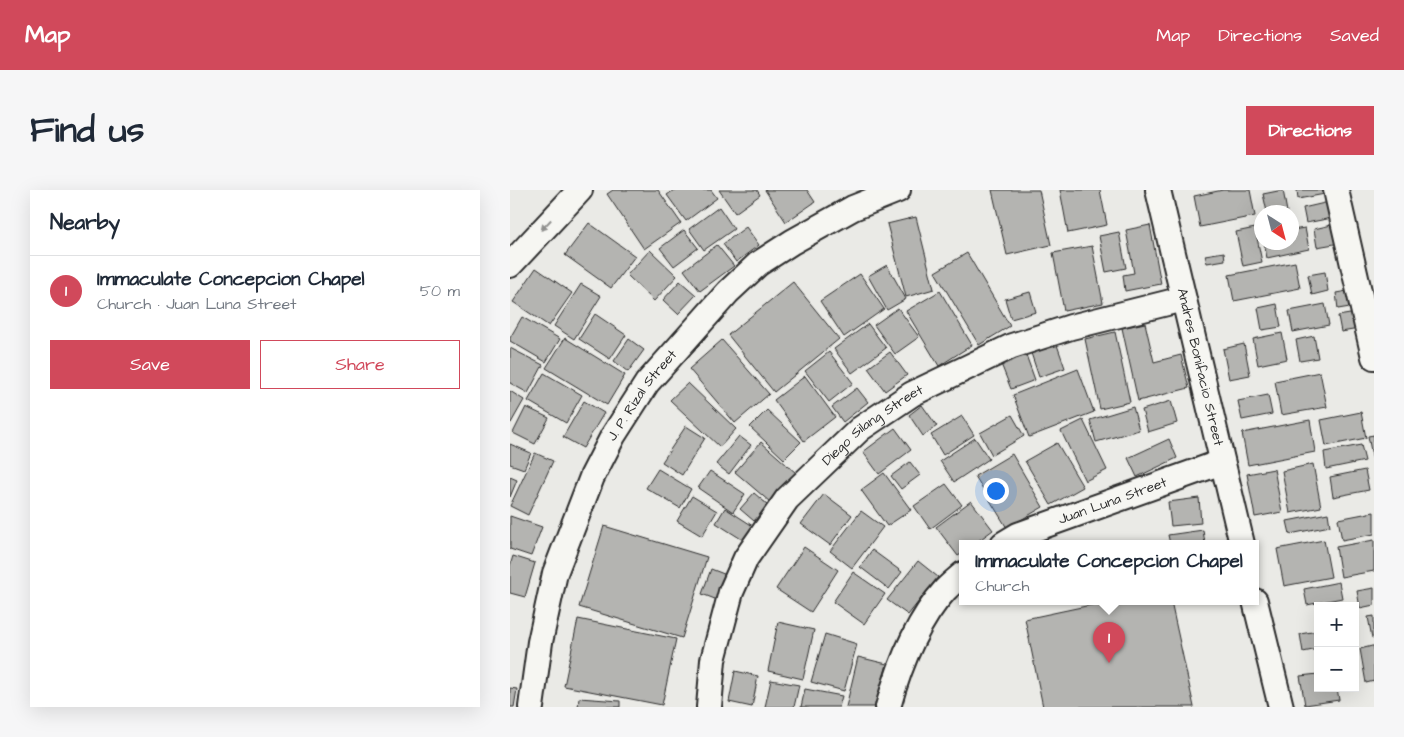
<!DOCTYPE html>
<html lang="en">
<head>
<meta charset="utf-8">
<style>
	:root { --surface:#fff; --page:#f6f6f7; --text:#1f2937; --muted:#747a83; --line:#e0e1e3; --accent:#d1495b }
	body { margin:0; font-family:"Architects Daughter",sans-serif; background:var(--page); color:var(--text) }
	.controls { position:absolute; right:15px; bottom:15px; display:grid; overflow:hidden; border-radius:0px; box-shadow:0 5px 20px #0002 }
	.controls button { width:45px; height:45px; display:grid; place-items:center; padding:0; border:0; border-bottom:1px solid var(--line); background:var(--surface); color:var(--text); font:25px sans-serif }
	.compass { position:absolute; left:744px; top:15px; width:45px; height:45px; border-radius:50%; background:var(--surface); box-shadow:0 5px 20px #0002; rotate:144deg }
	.you { position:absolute; left:485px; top:300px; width:18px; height:18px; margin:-12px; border:4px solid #fff; border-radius:50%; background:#1a73e8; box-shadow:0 0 0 8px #1a73e833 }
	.badge { display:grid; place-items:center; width:32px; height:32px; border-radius:50%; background:var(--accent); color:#fff; font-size:16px; font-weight:700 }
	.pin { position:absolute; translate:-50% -41px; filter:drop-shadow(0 1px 2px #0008) }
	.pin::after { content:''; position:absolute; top:26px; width:18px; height:15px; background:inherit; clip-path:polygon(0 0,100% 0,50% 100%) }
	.popup { position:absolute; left:449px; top:350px; width:300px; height:65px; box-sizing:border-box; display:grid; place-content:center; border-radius:0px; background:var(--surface); filter:drop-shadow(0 1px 4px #0005); font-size:16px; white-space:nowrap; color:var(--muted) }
	.popup b { font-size:19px; color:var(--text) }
	.popup::after { content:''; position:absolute; left:50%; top:100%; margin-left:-10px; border:10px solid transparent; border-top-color:var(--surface) }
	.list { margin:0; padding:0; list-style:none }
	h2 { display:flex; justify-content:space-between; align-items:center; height:65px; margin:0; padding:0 20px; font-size:21px }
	h2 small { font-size:16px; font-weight:400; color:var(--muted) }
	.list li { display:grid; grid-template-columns:32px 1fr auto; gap:15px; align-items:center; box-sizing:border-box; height:70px; padding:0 20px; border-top:1px solid var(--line) }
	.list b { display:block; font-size:19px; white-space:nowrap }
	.list p { margin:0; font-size:16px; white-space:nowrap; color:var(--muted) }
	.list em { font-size:16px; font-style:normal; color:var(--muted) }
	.actions { display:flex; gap:10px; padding:15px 20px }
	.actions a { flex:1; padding:11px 0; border:1px solid var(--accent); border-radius:0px; text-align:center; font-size:18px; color:var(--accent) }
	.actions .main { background:var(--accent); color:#fff }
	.map { position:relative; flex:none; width:864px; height:517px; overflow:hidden; border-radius:0px }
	header { display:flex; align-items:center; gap:30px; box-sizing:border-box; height:70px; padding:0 25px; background:var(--accent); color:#fff }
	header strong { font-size:24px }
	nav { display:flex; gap:28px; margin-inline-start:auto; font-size:18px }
	.intro { display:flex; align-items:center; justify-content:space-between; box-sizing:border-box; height:120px; padding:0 30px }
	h1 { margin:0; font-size:35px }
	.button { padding:12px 22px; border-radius:0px; background:var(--accent); color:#fff; font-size:18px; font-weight:700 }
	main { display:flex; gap:30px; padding:0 30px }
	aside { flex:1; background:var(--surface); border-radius:0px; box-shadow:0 5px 20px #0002 }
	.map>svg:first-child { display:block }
	.building { fill:#b4b4b1; stroke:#2b2b2b }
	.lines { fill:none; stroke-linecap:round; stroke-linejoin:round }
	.minor-casing { stroke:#2b2b2b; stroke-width:28 }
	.minor { stroke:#f6f6f2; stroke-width:24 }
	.oneway { fill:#90908e }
	.labels { text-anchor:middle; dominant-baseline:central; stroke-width:4; stroke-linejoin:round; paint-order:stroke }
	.street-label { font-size:14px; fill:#2b2b2b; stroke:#f6f6f2 }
</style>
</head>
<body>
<header>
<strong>Map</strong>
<nav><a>Map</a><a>Directions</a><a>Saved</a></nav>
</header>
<div class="intro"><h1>Find us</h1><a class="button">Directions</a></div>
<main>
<aside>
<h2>Nearby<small></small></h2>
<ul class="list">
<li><span class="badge">1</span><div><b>Immaculate Concepcion Chapel</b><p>Church · Juan Luna Street</p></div><em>50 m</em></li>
</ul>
<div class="actions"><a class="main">Save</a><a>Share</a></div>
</aside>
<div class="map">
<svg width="864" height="517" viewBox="0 0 864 517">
	<rect width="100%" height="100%" fill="#eaeae6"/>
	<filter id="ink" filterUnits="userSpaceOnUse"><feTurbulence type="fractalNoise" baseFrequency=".02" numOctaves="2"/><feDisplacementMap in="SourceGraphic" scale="10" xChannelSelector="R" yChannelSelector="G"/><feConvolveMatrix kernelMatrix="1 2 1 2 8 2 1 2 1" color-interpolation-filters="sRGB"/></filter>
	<g filter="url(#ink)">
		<g class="building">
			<path d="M103,0H148L171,33L134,59L97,4Z"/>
			<path d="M164,0H201L207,8L176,31L157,5Z"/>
			<path d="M209,0H247L250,5L225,23Z"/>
			<path d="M255,0H297L305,12L276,32Z"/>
			<path d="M482,0H529L541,55L497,65Z"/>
			<path d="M550,0H590L597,35L558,43Z"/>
			<path d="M713,0H740L745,26L690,37L684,6Z"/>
			<path d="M773,0L777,22H757L753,4Z"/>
			<path d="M787,0H814L815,4L788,9Z"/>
			<path d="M819,12L822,28L796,33L793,18Z"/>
			<path d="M209,17L224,39L194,60L179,39Z"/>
			<path d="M406,27L424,99L396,107L377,34Z"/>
			<path d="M79,33L125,66L101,98L55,65Z"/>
			<path d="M826,34L830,53L807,57L804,39Z"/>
			<path d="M640,35L651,94L615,101L613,85L624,83L616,40Z"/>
			<path d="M236,37L249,55L226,72L213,54Z"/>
			<path d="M745,38L752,72L733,76L726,42Z"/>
			<path d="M795,38L799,59L757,68L754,52H782V40Z"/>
			<path d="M174,40L188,58L164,76L150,58Z"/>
			<path d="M609,42L616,78L596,82L589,46Z"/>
			<path d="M207,55L224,76L190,101L174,80Z"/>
			<path d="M582,56L593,113L554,121L543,63Z"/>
			<path d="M140,60L167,86L144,111L117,85Z"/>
			<path d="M714,62L715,70L697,73L695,65Z"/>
			<path d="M457,63L500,136L469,155L425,82Z"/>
			<path d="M785,72L790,98L724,111L719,85Z"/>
			<path d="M377,75L396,109L377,120L358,86Z"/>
			<path d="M26,78L62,103L39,136L3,112Z"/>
			<path d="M815,82L818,101L802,105L798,85Z"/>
			<path d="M350,84L374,119L334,147L310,111Z"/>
			<path d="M170,91L186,105L168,124L153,110Z"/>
			<path d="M283,92L329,149L264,202L218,145Z"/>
			<path d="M71,94L91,106L64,149L44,136Z"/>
			<path d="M843,100L846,116L828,119L826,103Z"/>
			<path d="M430,101L462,155L429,176L396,121Z"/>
			<path d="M520,102L526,122L501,129L495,109Z"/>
			<path d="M767,114L771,137L752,140L748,118Z"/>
			<path d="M815,114L819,135L783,142L779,121Z"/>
			<path d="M388,118L409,147L385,164L364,135Z"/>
			<path d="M846,123L849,139L831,142L828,126Z"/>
			<path d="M85,124L116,145L100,169L69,149Z"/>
			<path d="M12,127L50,149L36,172L0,151V148Z"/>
			<path d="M635,133L644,172L671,165L679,198L628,211L612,138Z"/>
			<path d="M358,134L376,158L342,183L324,159Z"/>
			<path d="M605,142L620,212L590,219L575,149Z"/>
			<path d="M772,143L777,169L748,175L743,149Z"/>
			<path d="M804,146L808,168L790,171L786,150Z"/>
			<path d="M55,148L115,185L97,215L36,178Z"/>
			<path d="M119,149L134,160L118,182L104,171Z"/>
			<path d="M212,150L259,204L225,233L179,179Z"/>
			<path d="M546,152L555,178L529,187L520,160Z"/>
			<path d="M734,154L740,185L719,189L713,159Z"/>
			<path d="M0,158L33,175L18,203L0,193Z"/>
			<path d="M319,162L343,193L319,212L295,181Z"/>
			<path d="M380,162L397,185L375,201L358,178Z"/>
			<path d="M516,165L525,190L501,199L491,174Z"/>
			<path d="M568,179L584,222L519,247L503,205Z"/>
			<path d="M810,182L817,217L771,225L765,191Z"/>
			<path d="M34,183L72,205L56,233L18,211Z"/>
			<path d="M295,186L325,227L294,251L264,210Z"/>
			<path d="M178,193L226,239L210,257L160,210Z"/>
			<path d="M347,198L358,212L333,232L322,217Z"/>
			<path d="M0,201L14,210L1,233H0Z"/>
			<path d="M758,205L762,224L732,230L728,211Z"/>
			<path d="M74,211L94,223L73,258L53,247Z"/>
			<path d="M661,211L667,233L638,242L632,220Z"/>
			<path d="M412,215L427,236L413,246L399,225Z"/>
			<path d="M16,217L39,228L25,254L3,243Z"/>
			<path d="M623,217L629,240L586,252L580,230Z"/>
			<path d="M257,220L291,252L274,269L240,237Z"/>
			<path d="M851,222L856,248L816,256L811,230Z"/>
			<path d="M502,225L514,246L482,265L470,243Z"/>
			<path d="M452,226L464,245L433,265L421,245Z"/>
			<path d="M573,230L597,280L575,291L551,241Z"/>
			<path d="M800,230L805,262L738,275L732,243Z"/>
			<path d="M176,236L195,248L172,285L152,272Z"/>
			<path d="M385,238L401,260L369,284L353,262Z"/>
			<path d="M864,245V276L858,246Z"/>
			<path d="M229,246L241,255L219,284L206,274Z"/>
			<path d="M465,248L479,269L444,292L430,271Z"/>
			<path d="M659,249L667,268L627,287L618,268Z"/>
			<path d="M251,252L286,283L260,312L225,282Z"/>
			<path d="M547,253L573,297L541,315L515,271Z"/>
			<path d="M0,254L21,263L14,279L0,274Z"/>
			<path d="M851,255L855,271L816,279L814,262Z"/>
			<path d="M25,263L43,271L18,325L0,316Z"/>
			<path d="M502,264L533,317L497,338L465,286Z"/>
			<path d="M400,272L410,285L391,299L381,286Z"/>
			<path d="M803,274L811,317L780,323L772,281Z"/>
			<path d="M148,279L181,299L170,318L136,298Z"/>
			<path d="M764,279L772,322L745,327L737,284Z"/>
			<path d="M855,280L859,300L823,307L820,287Z"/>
			<path d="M200,281L235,304L223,322L188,298Z"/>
			<path d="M374,283L401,320L377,336L351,300Z"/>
			<path d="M0,287L7,290L0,307Z"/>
			<path d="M436,294L452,315L420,339L404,316Z"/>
			<path d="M244,303L258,315L244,331L230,319Z"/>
			<path d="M314,304L342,325L320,355L291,334Z"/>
			<path d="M182,306L207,321L192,346L167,331Z"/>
			<path d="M689,308L691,333L661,336L658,312Z"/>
			<path d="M461,311L483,340L464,354H453V363L448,366L426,337Z"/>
			<path d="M215,318L246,338L236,352L206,333Z"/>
			<path d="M351,321L373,337L342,378L320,361Z"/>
			<path d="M864,322V344L832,350L828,329Z"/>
			<path d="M818,323L820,336L780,344L777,331Z"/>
			<path d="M0,326L32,337L21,366L0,359Z"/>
			<path d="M94,336L197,367L172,448L69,417Z"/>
			<path d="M693,340L695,354H660L658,345Z"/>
			<path d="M814,350L821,387L774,396L767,359Z"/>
			<path d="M864,350V381L831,387L826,357Z"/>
			<path d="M294,357L328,380L301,422L266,399Z"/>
			<path d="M362,360L392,382L379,399L350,377Z"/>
			<path d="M3,366L25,373L15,407L0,403V376Z"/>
			<path d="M408,371L428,387L398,425L377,410Z"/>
			<path d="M201,379L219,386L210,411L192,404Z"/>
			<path d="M343,382L375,404L354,434L323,412Z"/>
			<path d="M829,392L832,408L797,415L794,399Z"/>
			<path d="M864,398V415L850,418L847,401Z"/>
			<path d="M595,412H661L684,517H533L515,429Z"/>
			<path d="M864,426V447L862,448L858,427Z"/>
			<path d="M68,429L166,449L152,515L54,496Z"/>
			<path d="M268,432L304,440L293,489L258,481Z"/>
			<path d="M808,441V459L793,462L790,444Z"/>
			<path d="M315,444L347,454L334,501L301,492Z"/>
			<path d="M862,456H864V491L856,493L850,459Z"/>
			<path d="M348,467L377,474L366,517H336Z"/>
			<path d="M225,481L248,486L242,517L219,512Z"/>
			<path d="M808,484V498H827L829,510L795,515L790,486Z"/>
			<path d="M261,490L289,495L284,517H255Z"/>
			<path d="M0,498L7,499L4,517H0Z"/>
			<path d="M295,499L332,506L329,517H291Z"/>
			<path d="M69,508L110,511V517H68Z"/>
		</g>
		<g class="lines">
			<defs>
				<g id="minor">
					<path id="s1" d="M648,0L732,354"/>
					<path d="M826,0L864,167"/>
					<path d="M0,75L70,0"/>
					<path id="s2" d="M493,354L508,345L712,272"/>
					<path d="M745,411L771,517"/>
					<path id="s3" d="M21,517L30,452L45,383L82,287L103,246L137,193L218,102L248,74L282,52L343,18L388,0"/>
					<path id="s4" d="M199,517L203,470L221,402L236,368L277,309L350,239L402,204L502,156L561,137L673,109"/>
					<path d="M378,517C389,477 407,431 435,400C441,394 447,389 453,384"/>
				</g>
			</defs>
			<use href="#minor" class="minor-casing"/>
			<use href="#minor" class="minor"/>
		</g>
		<defs><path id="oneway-solid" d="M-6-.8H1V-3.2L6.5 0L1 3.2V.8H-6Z" transform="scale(1.25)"/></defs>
		<use class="oneway" href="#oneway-solid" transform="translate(36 35) rotate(133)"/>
	</g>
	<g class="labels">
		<g class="street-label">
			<text stroke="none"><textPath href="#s1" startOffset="182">Andres Bonifacio Street</textPath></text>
			<text stroke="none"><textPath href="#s3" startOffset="335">J. P. Rizal Street</textPath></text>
			<text stroke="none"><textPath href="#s4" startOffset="340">Diego Silang Street</textPath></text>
			<text stroke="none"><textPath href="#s2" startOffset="118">Juan Luna Street</textPath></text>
		</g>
	</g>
</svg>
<div class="controls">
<button>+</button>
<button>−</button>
</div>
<svg class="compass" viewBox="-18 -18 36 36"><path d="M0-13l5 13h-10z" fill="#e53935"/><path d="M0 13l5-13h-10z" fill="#747a83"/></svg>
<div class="you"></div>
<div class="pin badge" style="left:599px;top:473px">1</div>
<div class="popup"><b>Immaculate Concepcion Chapel</b>Church</div>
</div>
</main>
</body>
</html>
